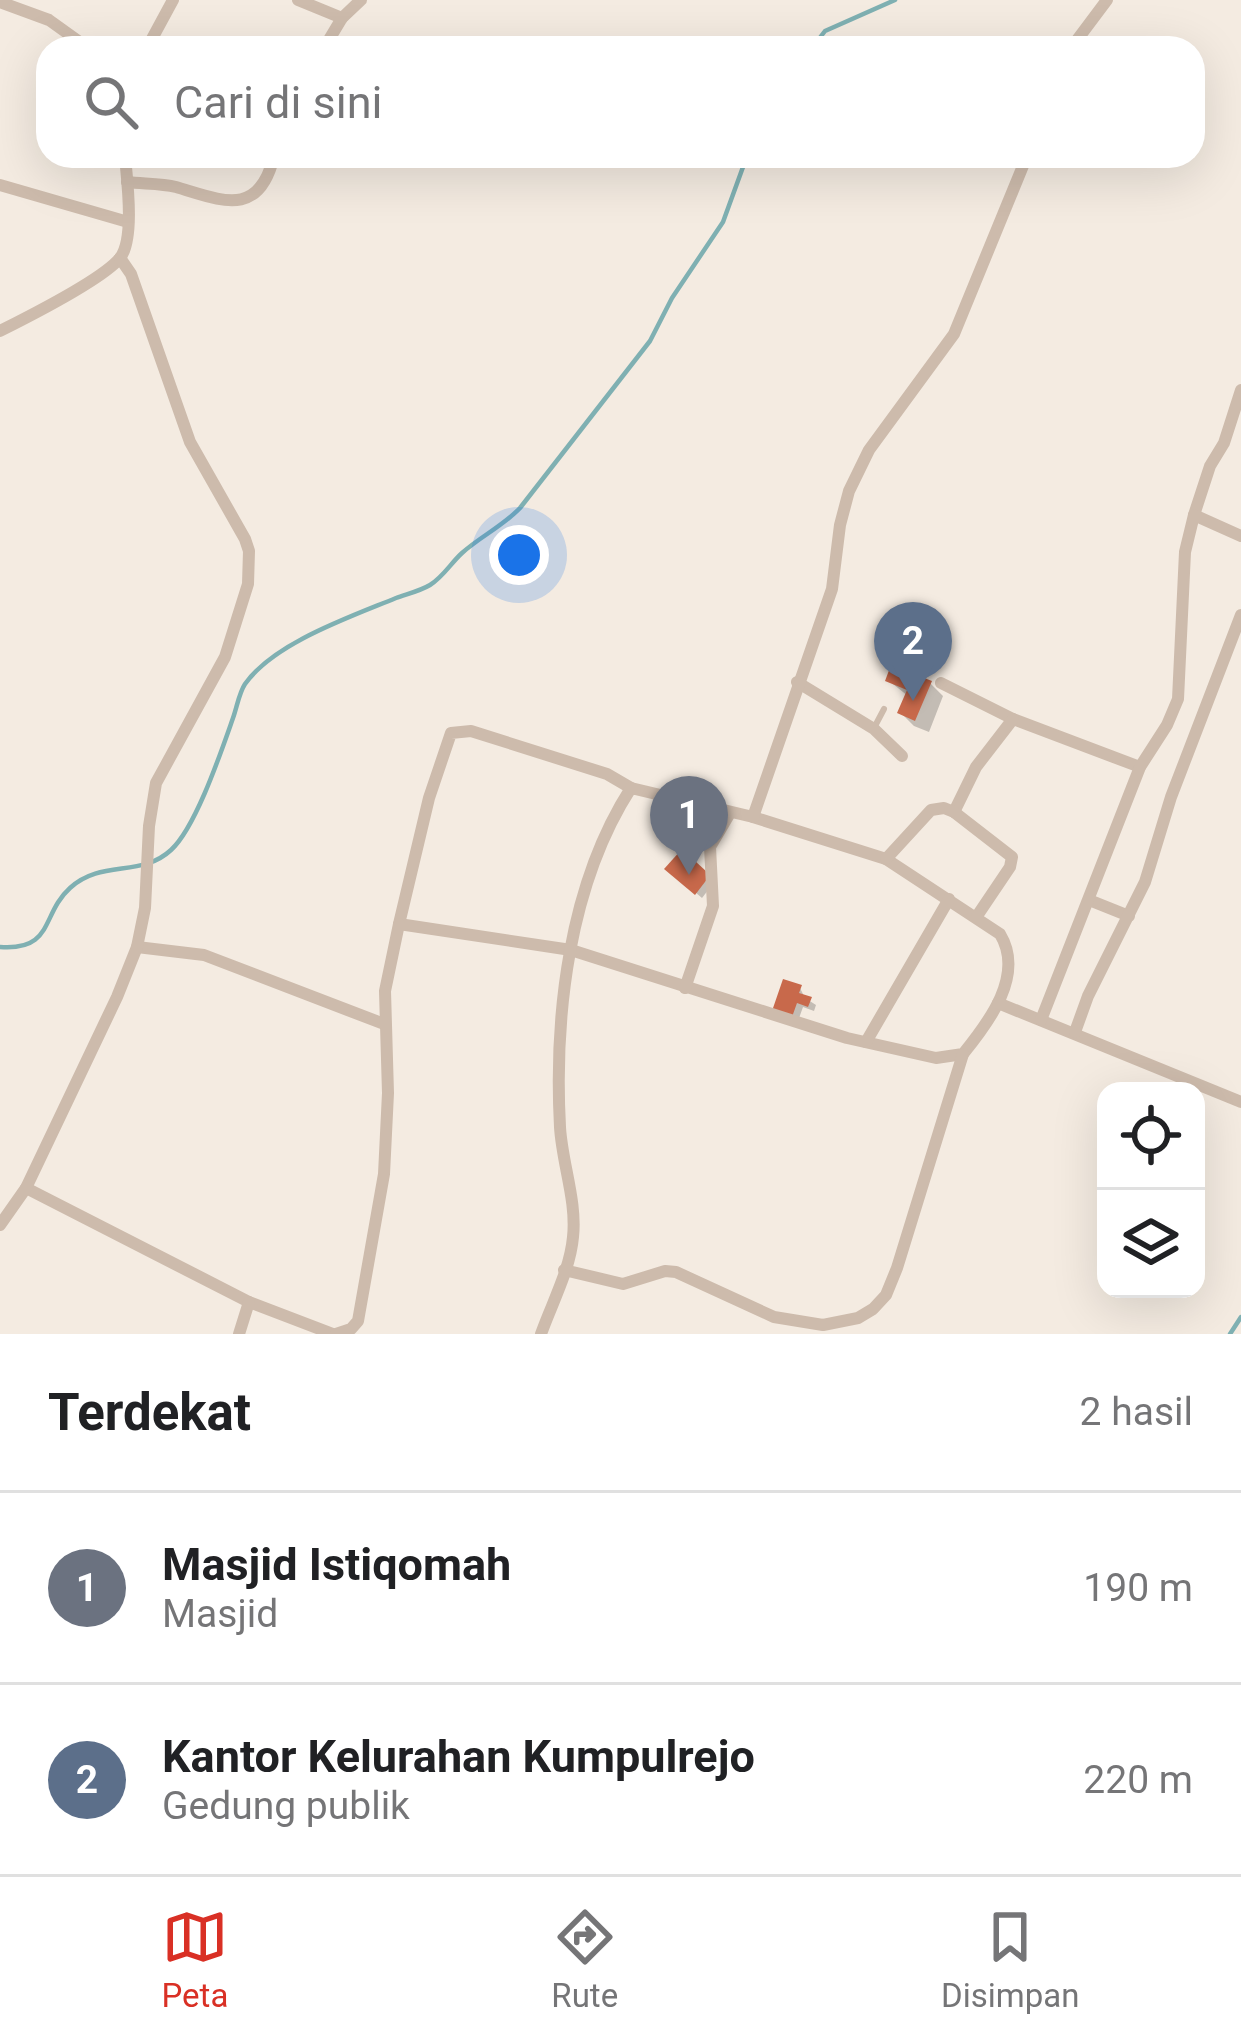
<!DOCTYPE html>
<html lang="id">
<head>
<meta charset="utf-8">
<style>
	:root { --surface:#fff; --page:#f2f2f2; --text:#202124; --muted:#757577; --line:#e0e0e0; --accent:#d93025 }
	body { margin:0; font-family:Roboto,sans-serif; background:var(--page); color:var(--text) }
	.controls { position:absolute; right:36px; bottom:36px; display:grid; overflow:hidden; border-radius:24px; box-shadow:0 12px 48px #0002 }
	.controls button { width:108px; height:108px; display:grid; place-items:center; padding:0; border:0; border-bottom:3px solid var(--line); background:var(--surface); color:var(--text); font:60px sans-serif }
	.you { position:absolute; left:519px; top:555px; width:42px; height:42px; margin:-30px; border:9px solid #fff; border-radius:50%; background:#1a73e8; box-shadow:0 0 0 18px #1a73e833 }
	.badge { display:grid; place-items:center; width:78px; height:78px; border-radius:50%; background:var(--accent); color:#fff; font-size:39px; font-weight:700 }
	.pin { position:absolute; translate:-50% -99px; filter:drop-shadow(0 3px 6px #0008) }
	.pin::after { content:''; position:absolute; top:63px; width:42px; height:36px; background:inherit; clip-path:polygon(0 0,100% 0,50% 100%) }
	.list { margin:0; padding:0; list-style:none }
	h2 { display:flex; justify-content:space-between; align-items:center; height:156px; margin:0; padding:0 48px; font-size:51px }
	h2 small { font-size:39px; font-weight:400; color:var(--muted) }
	.list li { display:grid; grid-template-columns:78px 1fr auto; gap:36px; align-items:center; box-sizing:border-box; height:192px; padding:0 48px; border-top:3px solid var(--line) }
	.list b { display:block; font-size:45px; white-space:nowrap }
	.list p { margin:0; font-size:39px; white-space:nowrap; color:var(--muted) }
	.list em { font-size:39px; font-style:normal; color:var(--muted) }
	.icon { flex:none; width:66px; height:66px; fill:none; stroke:currentColor; stroke-width:2; stroke-linecap:round; stroke-linejoin:round }
	.map { position:relative; flex:none; width:1241px; height:1334px; overflow:hidden }
	.search { position:absolute; background:var(--surface); box-shadow:0 12px 48px #0002; left:36px; right:36px; top:36px; height:132px; display:flex; align-items:center; gap:30px; box-sizing:border-box; padding:0 42px; border-radius:36px; color:var(--muted); font-size:45px }
	.sheet { height:540px; background:var(--surface) }
	nav { display:flex; justify-content:space-around; align-items:center; box-sizing:border-box; height:168px; border-top:3px solid var(--line); background:var(--surface); font-size:33px; color:var(--muted) }
	nav a { display:grid; justify-items:center; gap:6px }
	nav .on { color:var(--accent) }
	.map>svg:first-child { display:block }
	.shadow { fill:#0003 }
	.lines { fill:none; stroke-linecap:round; stroke-linejoin:round }
	.stream { stroke:#7fb0b2; stroke-width:4.5 }
	.building { fill:#c8694b }
	.lane { stroke:#cdbbac; stroke-width:6 }
	.street { stroke:#cdbbac; stroke-width:12 }
</style>
</head>
<body>
<div class="map">
<svg width="1241" height="1334" viewBox="0 0 1241 1334">
	<rect width="100%" height="100%" fill="#f4ebe1"/>
	<g class="shadow">
		<path d="M888,680L930,683L943,696L929,732L914,726L901,713L908,696Z"/>
		<path d="M682,853L712,885L702,898L674,874Z"/>
		<path d="M800,988L805,998L816,1005L814,1011L803,1007L798,1021L781,1016Z"/>
	</g>
	<g class="lines">
		<g class="stream">
			<path d="M812,48L825,31L895,0"/>
			<path d="M0,947C54,951 41,914 70,888C102,859 141,878 171,850C196,827 221,752 233,718C237,707 239,693 245,684C274,643 350,617 396,598C407,594 420,591 430,585C443,577 451,563 462,553C481,536 503,526 520,508L650,341L672,298L723,222L747,156"/>
			<path d="M1230,1334L1241,1317"/>
		</g>
	</g>
	<g class="building">
		<path d="M891,665L932,681L915,721L897,713L907,690L885,681Z"/>
		<path d="M682,849L707,872L708,878L695,895L664,869Z"/>
		<path d="M783,979L802,985L799,993L812,997L808,1007L797,1003L792,1017L772,1011Z"/>
	</g>
	<g class="lines">
		<path class="lane" d="M875,726L884,709"/>
		<g class="street">
			<path d="M298,0L342,18"/>
			<path d="M0,2L49,20L88,48"/>
			<path d="M147,48L173,0"/>
			<path d="M324,48L342,18L361,0"/>
			<path d="M1071,48L1107,0"/>
			<path d="M127,182C143,184 161,183 176,187C221,200 259,219 274,156"/>
			<path d="M0,185L128,222"/>
			<path d="M0,331C28,317 102,280 120,258C135,239 127,180 125,156"/>
			<path d="M1194,515L1210,466L1224,443L1241,390"/>
			<path d="M797,682L874,729L902,756"/>
			<path d="M941,683L1013,719L1140,767"/>
			<path d="M631,788L607,774L471,731L451,733L429,798L399,924L571,950L847,1038L936,1058L963,1054C989,1022 1025,975 1000,934L886,859L753,817"/>
			<path d="M954,812L976,767L1013,719"/>
			<path d="M886,859L931,810L944,808L954,812L1012,857L1010,867L977,916"/>
			<path d="M1089,900L1129,916"/>
			<path d="M137,947L204,955L384,1024"/>
			<path d="M685,988L713,906L710,847L730,813"/>
			<path d="M998,1003L1241,1102"/>
			<path d="M1041,1020L1140,767L1167,725L1178,699L1185,552L1194,515L1241,536"/>
			<path d="M1075,1032L1088,996L1145,882L1171,797L1241,615"/>
			<path d="M866,1042L949,899"/>
			<path d="M26,1188L249,1302L333,1334"/>
			<path d="M0,1225L26,1188L117,997L137,947L145,908L149,826L156,783L225,657L248,584L249,551L245,539L190,442L131,274L120,258"/>
			<path d="M564,1270L623,1284L665,1271L676,1272L774,1317L823,1325L858,1318L873,1309L886,1295L897,1268L963,1054"/>
			<path d="M239,1334L249,1302"/>
			<path d="M336,1334L351,1329L358,1321L384,1174L388,1093L385,991L399,924"/>
			<path d="M541,1334C552,1303 570,1270 573,1237C577,1201 562,1163 560,1127C554,1015 569,884 631,788L753,817L832,589L840,525L849,491L869,450L954,334L1027,156"/>
		</g>
	</g>
</svg>
<div class="controls">
<button><svg class="icon" aria-label="locate" viewBox="0 0 24 24"><circle cx="12" cy="12" r="6"/><path d="M12 2v4M12 18v4M2 12h4M18 12h4"/></svg></button>
<button><svg class="icon" aria-label="layers" viewBox="0 0 24 24"><path d="M12 4l9 5-9 5-9-5zM3 14l9 5 9-5"/></svg></button>
</div>
<div class="you"></div>
<div class="pin badge" style="left:689px;top:875px;background:#6b7280">1</div>
<div class="pin badge" style="left:913px;top:701px;background:#5c6f8a">2</div>
<div class="search"><svg class="icon" aria-label="search" viewBox="0 0 24 24"><circle cx="10" cy="10" r="6"/><path d="M15 15l6 6"/></svg>Cari di sini</div>
</div>
<section class="sheet">
<h2>Terdekat<small>2 hasil</small></h2>
<ul class="list">
<li><span class="badge" style="background:#6b7280">1</span><div><b>Masjid Istiqomah</b><p>Masjid</p></div><em>190 m</em></li>
<li><span class="badge" style="background:#5c6f8a">2</span><div><b>Kantor Kelurahan Kumpulrejo</b><p>Gedung publik</p></div><em>220 m</em></li>
</ul>
</section>
<nav>
<a class="on"><svg class="icon" aria-label="map" viewBox="0 0 24 24"><path d="M3 6l6-2 6 2 6-2v14l-6 2-6-2-6 2zM9 4v14M15 6v14"/></svg>Peta</a>
<a><svg class="icon" aria-label="directions" viewBox="0 0 24 24"><path d="M12 3l9 9-9 9-9-9zM9 14v-3h6M13 9l2 2-2 2"/></svg>Rute</a>
<a><svg class="icon" aria-label="saved" viewBox="0 0 24 24"><path d="M7 4h10v16l-5-4-5 4z"/></svg>Disimpan</a>
</nav>
</body>
</html>
